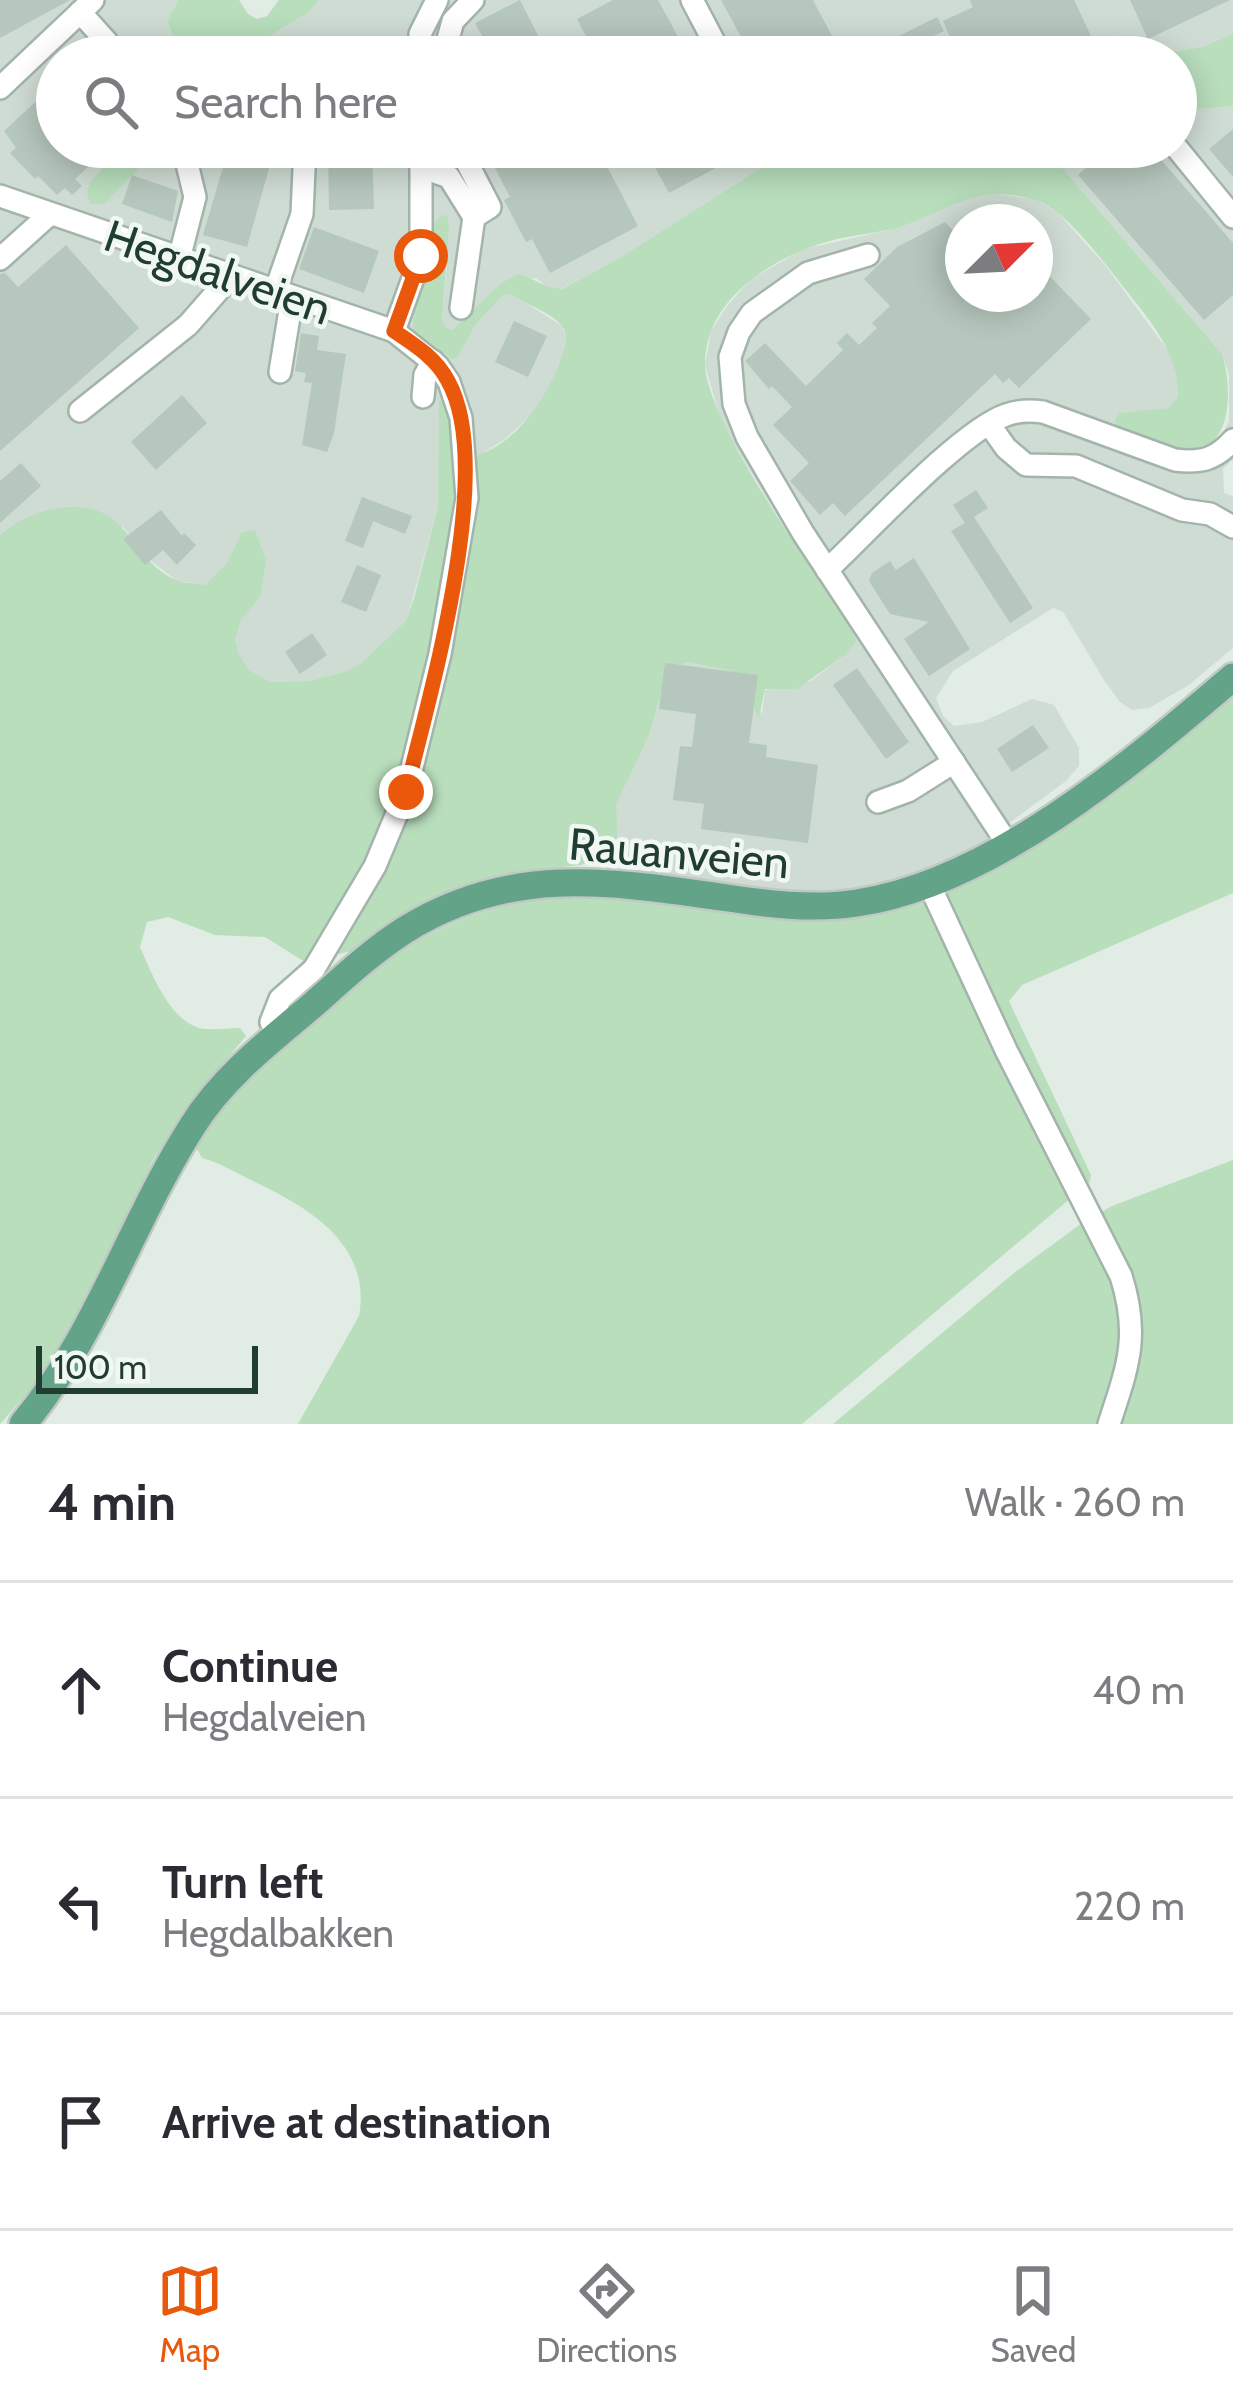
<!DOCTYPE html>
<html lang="en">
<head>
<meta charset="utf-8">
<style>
	:root { --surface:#fff; --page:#f2f2f3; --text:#2b2b33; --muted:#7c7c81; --line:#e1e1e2; --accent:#ea580c }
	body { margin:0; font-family:Cabin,sans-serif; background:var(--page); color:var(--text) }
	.compass { position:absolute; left:945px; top:204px; width:108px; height:108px; border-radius:50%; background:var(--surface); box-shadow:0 6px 30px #0003; rotate:66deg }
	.scale { position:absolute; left:36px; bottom:30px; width:222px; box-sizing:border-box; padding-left:12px; border:6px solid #203d30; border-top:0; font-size:33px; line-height:42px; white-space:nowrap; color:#203d30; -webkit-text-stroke:9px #f1f8f3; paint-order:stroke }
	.stop { position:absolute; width:36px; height:36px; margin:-27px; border:9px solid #ea580c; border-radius:50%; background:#fff }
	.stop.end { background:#ea580c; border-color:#fff; box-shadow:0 3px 12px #0008 }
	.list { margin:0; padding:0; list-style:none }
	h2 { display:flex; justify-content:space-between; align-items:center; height:156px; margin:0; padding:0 48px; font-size:51px }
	h2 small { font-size:39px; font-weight:400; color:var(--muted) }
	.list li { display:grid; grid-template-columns:78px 1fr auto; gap:36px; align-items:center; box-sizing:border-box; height:216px; padding:0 48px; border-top:3px solid var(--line) }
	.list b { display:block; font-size:45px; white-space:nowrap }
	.list p { margin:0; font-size:39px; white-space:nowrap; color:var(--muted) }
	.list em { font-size:39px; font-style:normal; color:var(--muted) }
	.icon { flex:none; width:66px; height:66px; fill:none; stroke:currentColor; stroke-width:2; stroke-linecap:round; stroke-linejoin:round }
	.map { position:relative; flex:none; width:1233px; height:1424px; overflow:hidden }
	.search { position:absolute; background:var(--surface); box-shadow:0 6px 30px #0003; left:36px; right:36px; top:36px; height:132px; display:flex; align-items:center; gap:30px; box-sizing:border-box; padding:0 42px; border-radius:66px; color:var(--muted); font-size:45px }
	.sheet { height:804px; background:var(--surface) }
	nav { display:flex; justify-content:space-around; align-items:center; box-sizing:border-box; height:168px; border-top:3px solid var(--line); background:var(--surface); font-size:33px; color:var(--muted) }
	nav a { display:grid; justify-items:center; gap:6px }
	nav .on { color:var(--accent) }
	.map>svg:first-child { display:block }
	.built { fill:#cfdcd3; fill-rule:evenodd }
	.green { fill:#b8debc }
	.building { fill:#b6c7bd }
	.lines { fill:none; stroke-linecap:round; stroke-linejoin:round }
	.minor-casing { stroke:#a3b4ab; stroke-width:26 }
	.major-casing { stroke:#c1c9c5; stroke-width:32 }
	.minor { stroke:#fff; stroke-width:21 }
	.major { stroke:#63a387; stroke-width:27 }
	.route { stroke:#ea580c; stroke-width:15 }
	.labels { text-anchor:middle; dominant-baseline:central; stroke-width:9; stroke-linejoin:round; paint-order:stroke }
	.street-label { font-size:45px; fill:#203d30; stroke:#f1f8f3 }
</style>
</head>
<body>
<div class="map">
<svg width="1233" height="1424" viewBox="0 0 1233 1424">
	<rect width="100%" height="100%" fill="#e1ece5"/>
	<g class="built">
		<path d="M0,0H179L167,22L180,57H57V147H121L90,182L104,203L160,147H794L621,257L561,289H550L536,278L500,284L452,330L446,329L442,319L447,264L427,268L415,333L447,357L458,355L476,324L504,294L514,295L562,326L566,337L563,354L549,388L532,414L505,439L478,456L468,458L439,410L438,506L406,622L361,663L344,672L309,681L271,682L249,670L237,653L235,640L241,620L260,597L241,533L227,563L206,585L177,581L151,561L123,527L6,530L0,535Z"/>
		<path d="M319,0H1233V34L1202,47L1140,57L1089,54L1079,57H235L309,12Z"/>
		<path d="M1233,106V459L1223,469L1224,493L1233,496V648L1189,685L1149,708L1132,710L1120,702L1104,680L1063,612L1053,608L953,671L936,698L943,716L954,726L982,722L1032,699L1054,705L1079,748V766L1066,781L982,843L957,858L900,881L823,894H789L657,876L623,861L618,850L615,804L649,737L667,673L686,662L732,671L762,714L765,690L811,681L845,655L850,625L792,540L722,424L705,365L711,331L727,306L751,279L804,249L889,230L981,192L1036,199L1057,212L1105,265L1172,356L1179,381L1178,397L1168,408L1121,414L1118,427L1186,450L1202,449L1222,435L1229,421V375L1222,354L1052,156L1051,147H1176V111ZM963,222H1035V294H963Z"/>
	</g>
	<g class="green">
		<path d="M179,0H239L248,14L257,19L267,16L279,0H319L309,12L235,57H180L167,21Z"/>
		<path d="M1233,34V106L1176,111V57H1140L1202,47Z"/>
		<path d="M121,147H160L104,204H91L87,194L90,182Z"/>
		<path d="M794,147H1051L1052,156L1222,354C1233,388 1233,457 1183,449C1161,446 1139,434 1118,427L1114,421L1120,413L1168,408L1178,397C1180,357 1153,324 1129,294C1108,268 1065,207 1033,199C971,183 950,211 896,228C878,233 860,234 842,238C783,251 705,294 705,364C705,408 777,518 804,557C823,583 846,610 856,641L845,655L797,689H765L759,717L732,671L686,662L667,673L649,736L616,804L618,850L611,856L581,865L515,872L474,882L393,920L352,951L305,962L265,937L215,935L168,917L147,922L140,947C151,972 169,1019 199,1028C211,1031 227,1028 240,1028L246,1036L183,1112L153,1160L101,1271L63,1338L32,1388L0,1424V535C21,517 43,509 70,507C130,504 131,561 176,580C184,584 197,583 205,585L227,563L241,533L255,530L266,561L260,597L241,620L235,640L238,653L249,670L271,682L309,681L344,672L361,663L406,621L414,598L438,506L439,401L443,400C452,421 451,442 468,457C512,450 544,402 559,364C563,353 570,337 562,326C552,313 527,305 513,295L504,294L476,324L458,356L452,359L414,333L413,321L434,224L440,216L447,215L449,227L442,319L446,328L452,330L500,284L518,274C534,278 546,289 562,289L621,257Z"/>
		<path d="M1233,692V893L1022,985L1009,1001L1091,1175L1090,1182L802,1424H298L359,1316C372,1244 308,1207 253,1181C237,1173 220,1163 202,1158L195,1146C218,1095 271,1057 312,1021C424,920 505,883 657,902C743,914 824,932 909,907C1014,878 1145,759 1233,692Z"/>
		<path d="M1233,1160V1424H833L1014,1273L1082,1223L1112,1206Z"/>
	</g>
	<g class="building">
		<path d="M0,0H70L0,38Z"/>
		<path d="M520,0L549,57H460L486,43L475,23Z"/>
		<path d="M613,0H658L689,57H597L577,19Z"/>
		<path d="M721,0H813L843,57H752Z"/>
		<path d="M970,0H1074L1092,38L1051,57H959L943,21L973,7Z"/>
		<path d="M1130,0H1230L1148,39Z"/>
		<path d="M937,17L944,31L905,50L899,36Z"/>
		<path d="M57,82V147H109L75,179L82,186L72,195L65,188L57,195L38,176L35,179L10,153L16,148L4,131Z"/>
		<path d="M1233,129V177L1209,149Z"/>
		<path d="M229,147H275L247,247L203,235Z"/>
		<path d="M328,147H372L374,209L329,210Z"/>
		<path d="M484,147H597L638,226L550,273L532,239L526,242L504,200L510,197Z"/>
		<path d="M644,147H755L669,193Z"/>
		<path d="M1110,147H1150L1233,243V295L1204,320L1078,175Z"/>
		<path d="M132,175L178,191L172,222L122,204Z"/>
		<path d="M945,222L955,233L963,226V294H1035V261L1091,319L1019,388L1009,378L1003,383L995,374L845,516L833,503L820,515L790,481L809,463L773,425L792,407L772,386L769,389L745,361L765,343L806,386L843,350L837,343L847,333L859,345L877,328L872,323L890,306L864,279L897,247Z"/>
		<path d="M314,227L379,251L364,293L299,269Z"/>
		<path d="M66,245L139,328L0,451V274L5,273L18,287Z"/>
		<path d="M514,321L547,336L528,377L495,362Z"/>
		<path d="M301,333L319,336L317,350L346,354L334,433L327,452L302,445L312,383L304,382L306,373L295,371Z"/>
		<path d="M182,395L207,423L156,470L131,442Z"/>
		<path d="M21,463L41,486L0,523V481Z"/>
		<path d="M976,490L988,508L974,517L1033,608L1010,623L951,531L965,523L953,505Z"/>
		<path d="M362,497L412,516L405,534L373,521L363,548L345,541Z"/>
		<path d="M161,510L182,536L184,533L196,545L177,565L163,550L145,565L123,539Z"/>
		<path d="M914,558L970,649L929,676L904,639L929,622L890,614L869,581L872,573L890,561L896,570Z"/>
		<path d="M357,565L381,575L366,612L341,602Z"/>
		<path d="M312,633L327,655L300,674L285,652Z"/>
		<path d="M665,663L758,675L749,743L767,745L766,757L818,765L808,843L701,829L704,804L673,800L680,746L692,747L696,714L659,709Z"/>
		<path d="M857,668L909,742L886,759L833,685Z"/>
		<path d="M1033,725L1049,748L1012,772L997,749Z"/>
	</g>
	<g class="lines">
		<defs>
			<g id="minor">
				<path d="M692,0L722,57"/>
				<path d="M80,12L107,42"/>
				<path d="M420,57V34L437,0"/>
				<path d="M443,57L453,21L473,0"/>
				<path d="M0,88L93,0"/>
				<path d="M1176,147L1233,217"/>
				<path d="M421,167L449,177L474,217L490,207L459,147"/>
				<path d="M0,196L394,331L421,256V147"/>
				<path d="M868,255L808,273L752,313L739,332L730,357L734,404L747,437L803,533L1007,843"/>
				<path d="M0,259L50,214"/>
				<path d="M179,259L195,197L183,147"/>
				<path d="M275,292L302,214L305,147"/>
				<path d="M461,308L474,217"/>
				<path d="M280,372L292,298"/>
				<path d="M423,397L425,375L433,361"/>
				<path d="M80,411L188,325L230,277"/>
				<path d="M989,424L1006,448L1026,465L1076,466L1182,510L1210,514L1233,527"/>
				<path d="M827,570C867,533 960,431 1006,415C1019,410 1030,410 1043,412L1175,460C1201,463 1215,460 1233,440"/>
				<path d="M878,802L908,791L954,762"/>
				<path d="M929,884L1006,1050L1121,1276C1140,1336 1128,1366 1109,1424"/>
				<path d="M281,1032L271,1022L280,999L314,969L375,866L406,792L440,654L467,498L461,418L449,382L438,366L394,331"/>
			</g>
			<path id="major" d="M23,1424C97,1335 131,1222 193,1125C223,1077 271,1040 314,1004C343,978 372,951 405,930C509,865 608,881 721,897C767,904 811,910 857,903C992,883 1131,764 1233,677"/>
		</defs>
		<use href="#minor" class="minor-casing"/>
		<use href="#major" class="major-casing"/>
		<use href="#minor" class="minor"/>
		<use href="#major" class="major"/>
	</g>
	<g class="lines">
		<path class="route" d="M406,792C429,696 497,468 448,381C436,358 415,345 394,331L421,256"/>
	</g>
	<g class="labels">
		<g class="street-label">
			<text transform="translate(218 272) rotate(19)">Hegdalveien</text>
			<text transform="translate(679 853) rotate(5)">Rauanveien</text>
		</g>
	</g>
</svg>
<svg class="compass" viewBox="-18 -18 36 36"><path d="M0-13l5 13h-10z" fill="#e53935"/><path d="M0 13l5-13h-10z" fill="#7c7c81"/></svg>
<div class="scale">100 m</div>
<div class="stop" style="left:421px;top:256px"></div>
<div class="stop end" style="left:406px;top:792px"></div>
<div class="search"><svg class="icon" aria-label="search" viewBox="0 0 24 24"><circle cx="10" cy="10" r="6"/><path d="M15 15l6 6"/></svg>Search here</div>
</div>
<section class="sheet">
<h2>4 min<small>Walk · 260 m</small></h2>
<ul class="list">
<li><svg class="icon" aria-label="ahead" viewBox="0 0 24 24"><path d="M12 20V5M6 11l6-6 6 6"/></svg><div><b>Continue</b><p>Hegdalveien</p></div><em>40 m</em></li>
<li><svg class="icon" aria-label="left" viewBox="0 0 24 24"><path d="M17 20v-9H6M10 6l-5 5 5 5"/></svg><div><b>Turn left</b><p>Hegdalbakken</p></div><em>220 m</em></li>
<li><svg class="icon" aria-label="arrive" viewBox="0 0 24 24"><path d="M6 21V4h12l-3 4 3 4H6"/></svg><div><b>Arrive at destination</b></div></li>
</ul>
</section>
<nav>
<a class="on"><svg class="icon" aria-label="map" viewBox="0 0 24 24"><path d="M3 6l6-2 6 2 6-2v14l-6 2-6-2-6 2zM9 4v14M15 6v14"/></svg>Map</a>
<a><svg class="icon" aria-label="directions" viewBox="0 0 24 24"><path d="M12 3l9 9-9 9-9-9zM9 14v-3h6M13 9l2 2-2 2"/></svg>Directions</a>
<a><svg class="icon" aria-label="saved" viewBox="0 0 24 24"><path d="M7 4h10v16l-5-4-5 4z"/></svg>Saved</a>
</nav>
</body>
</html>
